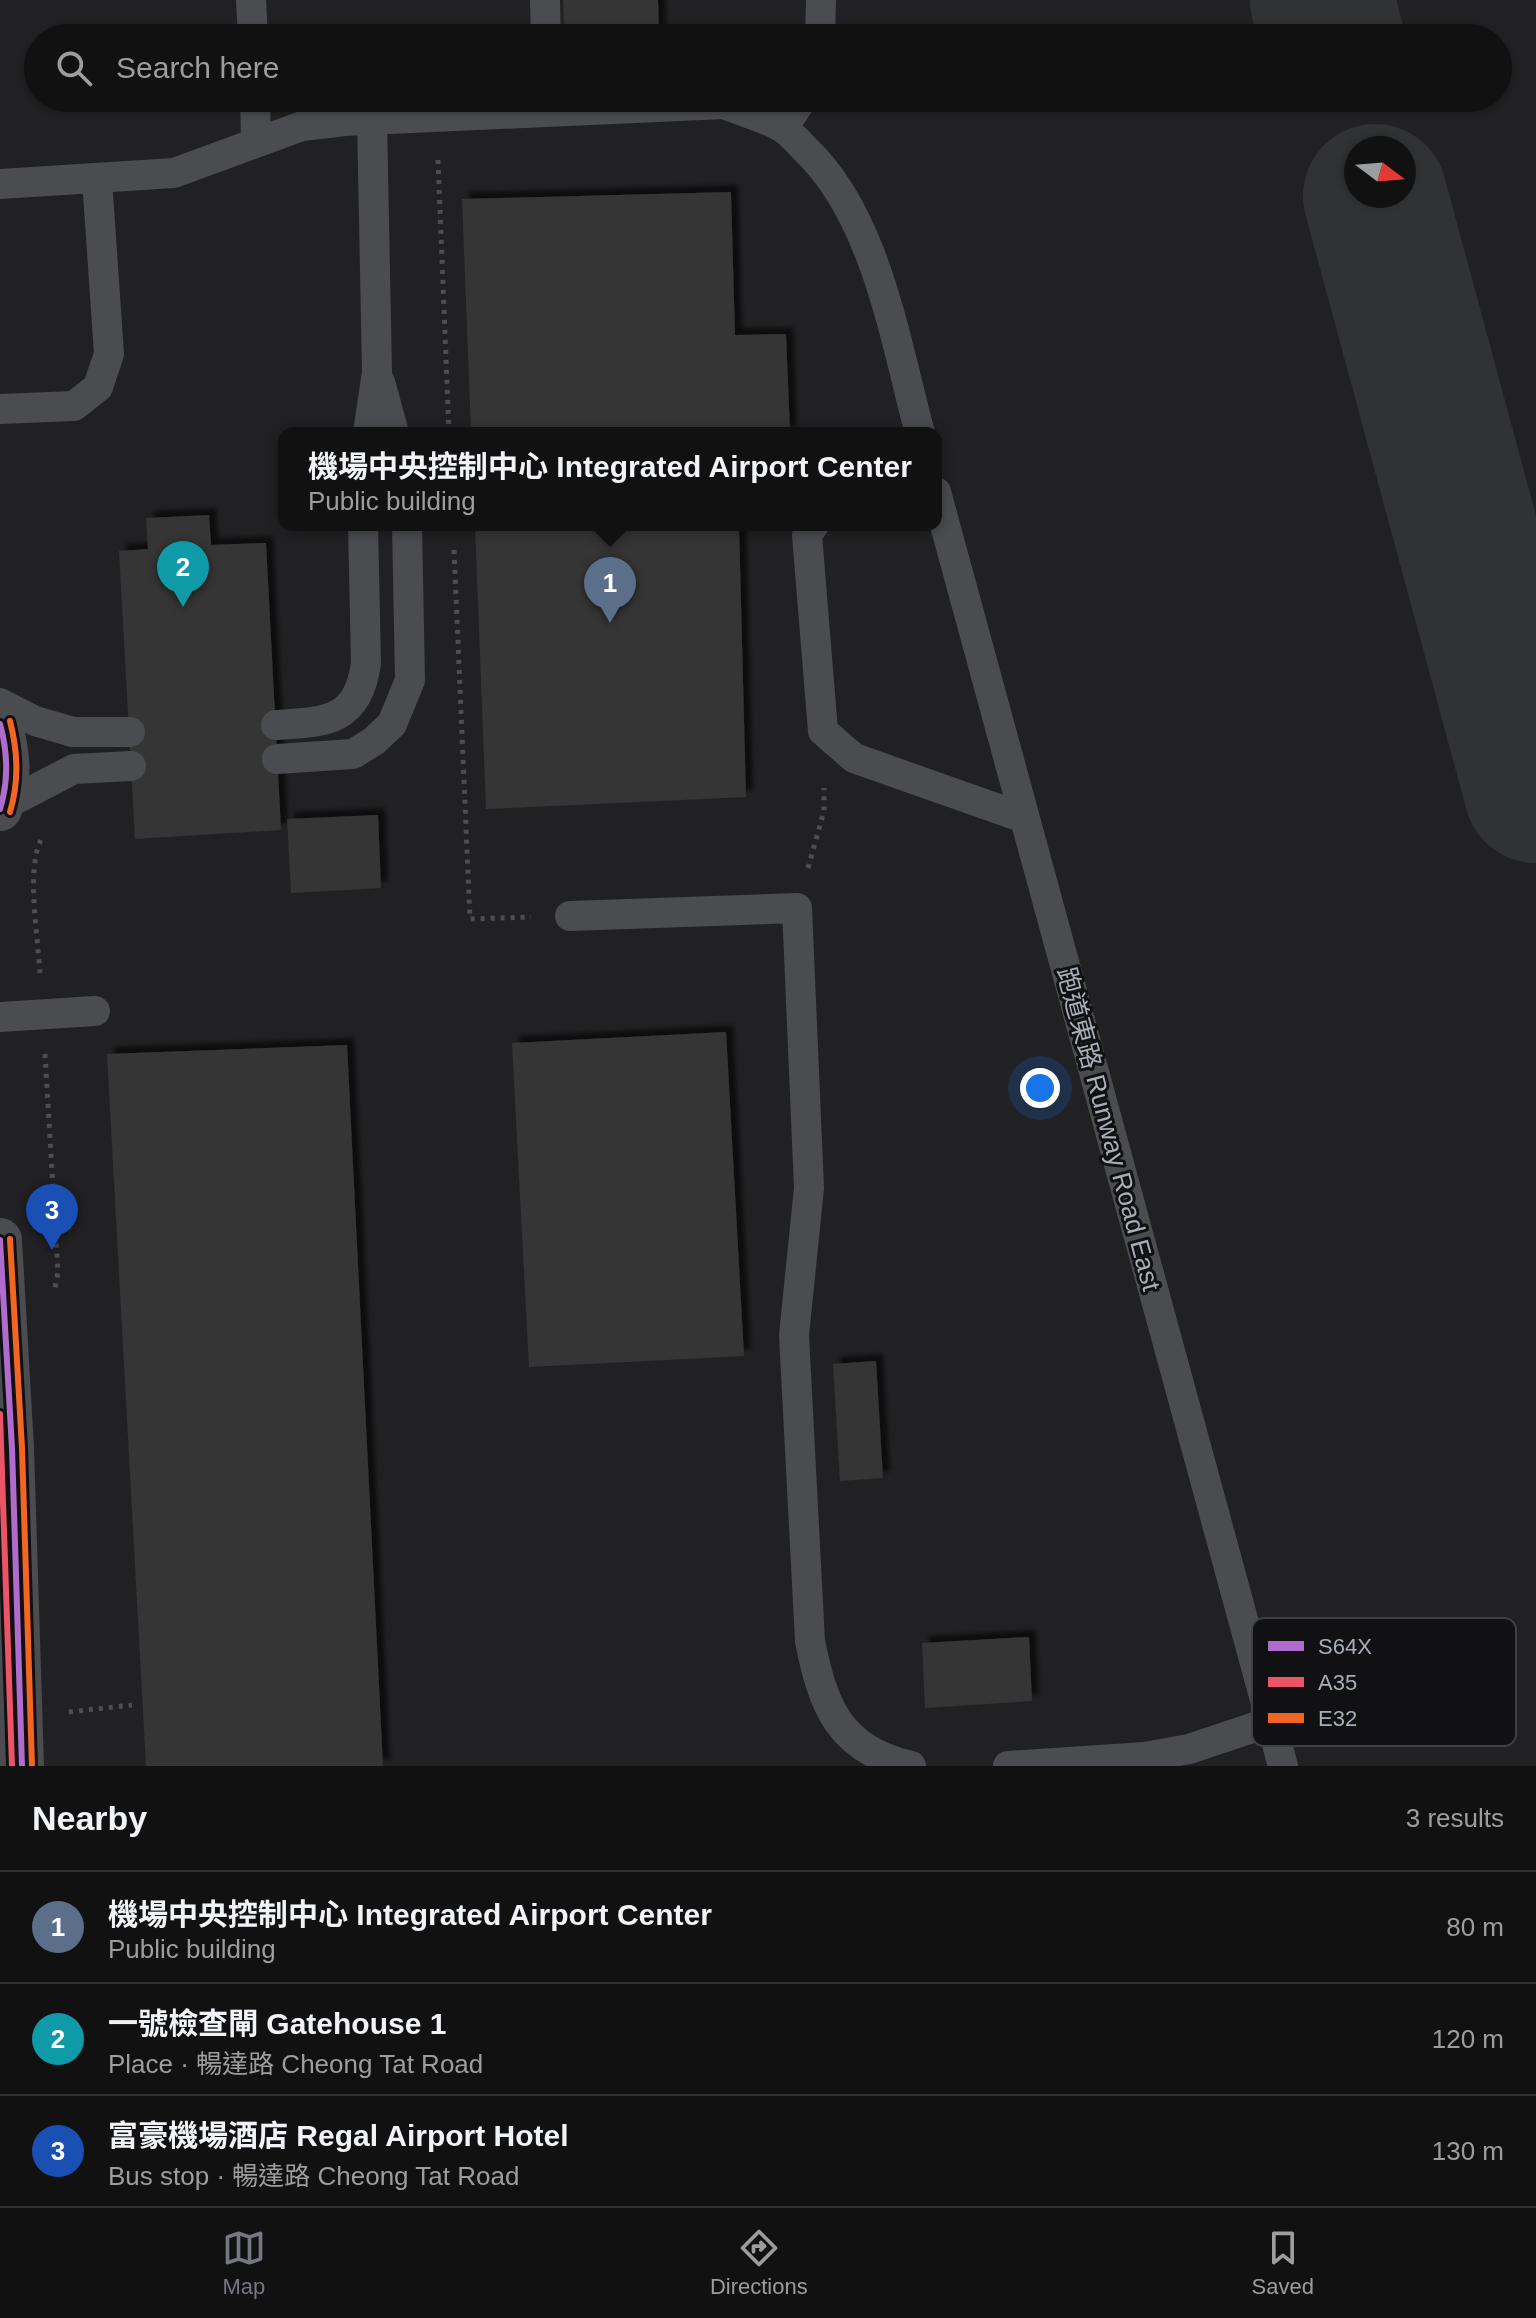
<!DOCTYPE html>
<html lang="en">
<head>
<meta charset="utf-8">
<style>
	:root { --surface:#111; --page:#1e1f1f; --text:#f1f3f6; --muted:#9c9d9f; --line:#303131; --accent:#757880 }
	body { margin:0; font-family:Helvetica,"Noto Sans TC",sans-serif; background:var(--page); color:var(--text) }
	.compass { position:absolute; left:1344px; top:136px; width:72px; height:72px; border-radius:50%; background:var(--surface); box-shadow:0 2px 6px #0004; rotate:106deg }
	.you { position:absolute; left:1040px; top:1088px; width:28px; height:28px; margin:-20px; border:6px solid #fff; border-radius:50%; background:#1a73e8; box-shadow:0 0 0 12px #1a73e833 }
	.badge { display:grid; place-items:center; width:52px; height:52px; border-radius:50%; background:var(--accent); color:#fff; font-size:26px; font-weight:700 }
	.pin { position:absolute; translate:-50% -66px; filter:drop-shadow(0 2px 4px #0008) }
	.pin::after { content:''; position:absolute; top:42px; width:28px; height:24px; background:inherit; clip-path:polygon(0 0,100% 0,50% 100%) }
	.popup { position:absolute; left:278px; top:427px; width:664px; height:104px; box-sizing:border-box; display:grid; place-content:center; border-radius:16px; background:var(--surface); filter:drop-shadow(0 2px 6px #0005); font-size:26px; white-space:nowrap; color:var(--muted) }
	.popup b { font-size:30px; color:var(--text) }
	.popup::after { content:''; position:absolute; left:50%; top:100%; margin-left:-16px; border:16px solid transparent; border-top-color:var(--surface) }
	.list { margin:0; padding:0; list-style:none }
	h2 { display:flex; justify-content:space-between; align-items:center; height:104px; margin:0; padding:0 32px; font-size:34px }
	h2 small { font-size:26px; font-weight:400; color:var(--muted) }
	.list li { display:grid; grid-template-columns:52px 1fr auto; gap:24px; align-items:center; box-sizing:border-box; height:112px; padding:0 32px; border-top:2px solid var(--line) }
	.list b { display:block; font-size:30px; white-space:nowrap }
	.list p { margin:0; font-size:26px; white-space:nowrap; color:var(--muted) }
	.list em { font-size:26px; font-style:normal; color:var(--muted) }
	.icon { flex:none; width:44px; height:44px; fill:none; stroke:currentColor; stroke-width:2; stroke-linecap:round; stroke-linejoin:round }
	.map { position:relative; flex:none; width:1536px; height:1766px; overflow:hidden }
	.search { position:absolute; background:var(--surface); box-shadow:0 2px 6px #0004; left:24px; right:24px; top:24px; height:88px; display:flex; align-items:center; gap:20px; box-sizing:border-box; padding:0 28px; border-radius:44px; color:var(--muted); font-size:30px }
	.sheet { height:440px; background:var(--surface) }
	nav { display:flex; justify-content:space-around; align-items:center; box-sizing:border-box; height:112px; border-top:2px solid var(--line); background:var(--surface); font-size:22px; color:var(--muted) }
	nav a { display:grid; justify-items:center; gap:4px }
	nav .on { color:var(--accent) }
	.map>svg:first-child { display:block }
	.built { fill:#212123; fill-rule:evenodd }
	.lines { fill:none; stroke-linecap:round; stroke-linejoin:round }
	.taxiway { stroke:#313233; stroke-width:144 }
	.building { fill:#353536; filter:url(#shadow) }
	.path { stroke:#4d4e52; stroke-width:5; stroke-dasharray:4 6; stroke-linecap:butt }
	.service { stroke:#4b4c50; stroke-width:30 }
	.tertiary { stroke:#4b4c50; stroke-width:44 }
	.bus-1-casing { stroke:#111113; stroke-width:12 }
	.bus-2-casing { stroke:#111113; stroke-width:12 }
	.bus-3-casing { stroke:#111113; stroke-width:12 }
	.bus-1 { stroke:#b06ccc; stroke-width:6 }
	.bus-2 { stroke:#eb5366; stroke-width:6 }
	.bus-3 { stroke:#f26522; stroke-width:6 }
	.labels { text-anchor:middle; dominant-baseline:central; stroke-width:6; stroke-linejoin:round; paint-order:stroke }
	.street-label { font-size:26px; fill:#a8adb8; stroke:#111113 }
	.key { fill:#111113; stroke:#3e4045; stroke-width:2 }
	.key-label { font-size:22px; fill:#a8adb8 }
</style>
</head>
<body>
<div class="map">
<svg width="1536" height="1766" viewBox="0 0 1536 1766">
	<defs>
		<filter id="shadow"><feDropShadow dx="7" dy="-7" stdDeviation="2" flood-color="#0009"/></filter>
	</defs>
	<rect width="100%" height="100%" fill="#171717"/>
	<path class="built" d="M0,0H1536V1766H0ZM38,38H1498V98H38ZM1356,148H1404V196H1356ZM284,433H936V525H284Z"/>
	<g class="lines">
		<g class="taxiway">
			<path d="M1322,0L1332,38"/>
			<path d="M1375,196L1536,791"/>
		</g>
	</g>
	<g class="building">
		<path d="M563,0H658L659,33L564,36Z"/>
		<path d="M731,192L735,335L786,334L790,433H471L462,199Z"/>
		<path d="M209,515L211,545L266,543L281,830L135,839L119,551L148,549L146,518Z"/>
		<path d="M475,525H739L746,797L486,809Z"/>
		<path d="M378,815L381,888L291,893L287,819Z"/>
		<path d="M726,1032L744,1356L529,1367L512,1043Z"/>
		<path d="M347,1045L383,1766H146L107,1054Z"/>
		<path d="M876,1361L883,1478L840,1481L833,1364Z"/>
		<path d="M1029,1637L1032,1701L925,1708L922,1643Z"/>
	</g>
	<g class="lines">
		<g class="path">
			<path d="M438,160L449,433"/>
			<path d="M454,550L470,919L531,917"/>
			<path d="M808,868L824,811V788"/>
			<path d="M40,973C38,938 26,869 41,840"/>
			<path d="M45,1054L58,1272L55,1288"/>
			<path d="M69,1712L132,1705"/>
		</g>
		<g class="service">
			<path d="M251,0L253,38"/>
			<path d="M545,0L546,38"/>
			<path d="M820,38L821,0"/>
			<path d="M255,98L256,141"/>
			<path d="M783,128L803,98"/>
			<path d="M0,184L174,173L302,126L345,121L724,104C743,112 764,117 781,127C790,132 797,141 804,148C876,215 895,341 920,433"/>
			<path d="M380,382L394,433"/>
			<path d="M0,409L74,406L98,387L109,354L97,179"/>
			<path d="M368,433L377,372L372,119"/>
			<path d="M936,492L1283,1766"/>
			<path d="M814,525L807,535L823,731L854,758L1024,818"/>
			<path d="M0,703L35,721L73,732H130"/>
			<path d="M276,725C326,722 358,722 366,663L363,525"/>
			<path d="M277,759L353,754L374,741L392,724L410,680L407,525"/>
			<path d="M1,807L74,769L131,766"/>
			<path d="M570,916L797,908L809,1188L794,1335L810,1641C823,1706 839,1750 911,1766"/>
			<path d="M0,1017L95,1011"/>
			<path d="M1008,1766L1145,1757L1189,1749L1270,1722"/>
		</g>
		<g class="tertiary">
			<path d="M0,724C9,754 11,779 0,809"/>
			<path d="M0,1240L12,1448L22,1766"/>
		</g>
		<defs>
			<g id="bus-1">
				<path d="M0,724C8,753 9,780 0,809"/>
				<path d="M0,1240L12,1448L22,1766"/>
			</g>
			<path id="bus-2" d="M0,1414L12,1766"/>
			<g id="bus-3">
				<path d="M10,812C19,781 18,753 10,721"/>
				<path d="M10,1239L22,1448L32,1766"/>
			</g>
		</defs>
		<use href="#bus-1" class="bus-1-casing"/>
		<use href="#bus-2" class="bus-2-casing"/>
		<use href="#bus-3" class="bus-3-casing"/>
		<use href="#bus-1" class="bus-1"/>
		<use href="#bus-2" class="bus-2"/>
		<use href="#bus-3" class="bus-3"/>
	</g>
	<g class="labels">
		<g class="street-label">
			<text transform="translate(1109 1129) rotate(75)">跑道東路 Runway Road East</text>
		</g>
	</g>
	<rect x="1252" y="1618" width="264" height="128" rx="12" class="key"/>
	<rect x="1268" y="1641" width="36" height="10" fill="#b06ccc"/>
	<rect x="1268" y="1677" width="36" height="10" fill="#eb5366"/>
	<rect x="1268" y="1713" width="36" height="10" fill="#f26522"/>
	<g class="key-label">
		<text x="1318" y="1654">S64X</text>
		<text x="1318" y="1690">A35</text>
		<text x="1318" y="1726">E32</text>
	</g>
</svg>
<svg class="compass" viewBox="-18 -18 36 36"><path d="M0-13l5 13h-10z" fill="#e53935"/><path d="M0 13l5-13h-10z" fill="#9c9d9f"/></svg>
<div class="you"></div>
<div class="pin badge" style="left:610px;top:623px;background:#5c6f8a">1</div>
<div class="popup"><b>機場中央控制中心 Integrated Airport Center</b>Public building</div>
<div class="pin badge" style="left:183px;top:607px;background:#0f9aa8">2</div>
<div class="pin badge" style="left:52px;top:1250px;background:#1a4fb4">3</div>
<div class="search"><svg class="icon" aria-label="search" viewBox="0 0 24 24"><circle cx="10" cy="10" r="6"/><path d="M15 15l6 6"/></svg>Search here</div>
</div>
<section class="sheet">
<h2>Nearby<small>3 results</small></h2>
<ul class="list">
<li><span class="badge" style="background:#5c6f8a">1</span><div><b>機場中央控制中心 Integrated Airport Center</b><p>Public building</p></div><em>80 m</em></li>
<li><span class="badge" style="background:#0f9aa8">2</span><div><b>一號檢查閘 Gatehouse 1</b><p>Place · 暢達路 Cheong Tat Road</p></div><em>120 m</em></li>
<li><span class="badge" style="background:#1a4fb4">3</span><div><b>富豪機場酒店 Regal Airport Hotel</b><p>Bus stop · 暢達路 Cheong Tat Road</p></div><em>130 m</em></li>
</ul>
</section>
<nav>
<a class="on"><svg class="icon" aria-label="map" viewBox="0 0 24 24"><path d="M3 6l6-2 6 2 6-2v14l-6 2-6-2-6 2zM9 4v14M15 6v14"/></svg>Map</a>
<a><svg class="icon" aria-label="directions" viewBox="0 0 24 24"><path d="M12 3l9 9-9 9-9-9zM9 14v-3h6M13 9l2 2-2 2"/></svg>Directions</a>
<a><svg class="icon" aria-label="saved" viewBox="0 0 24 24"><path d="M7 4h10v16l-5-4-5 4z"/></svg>Saved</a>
</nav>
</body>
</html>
